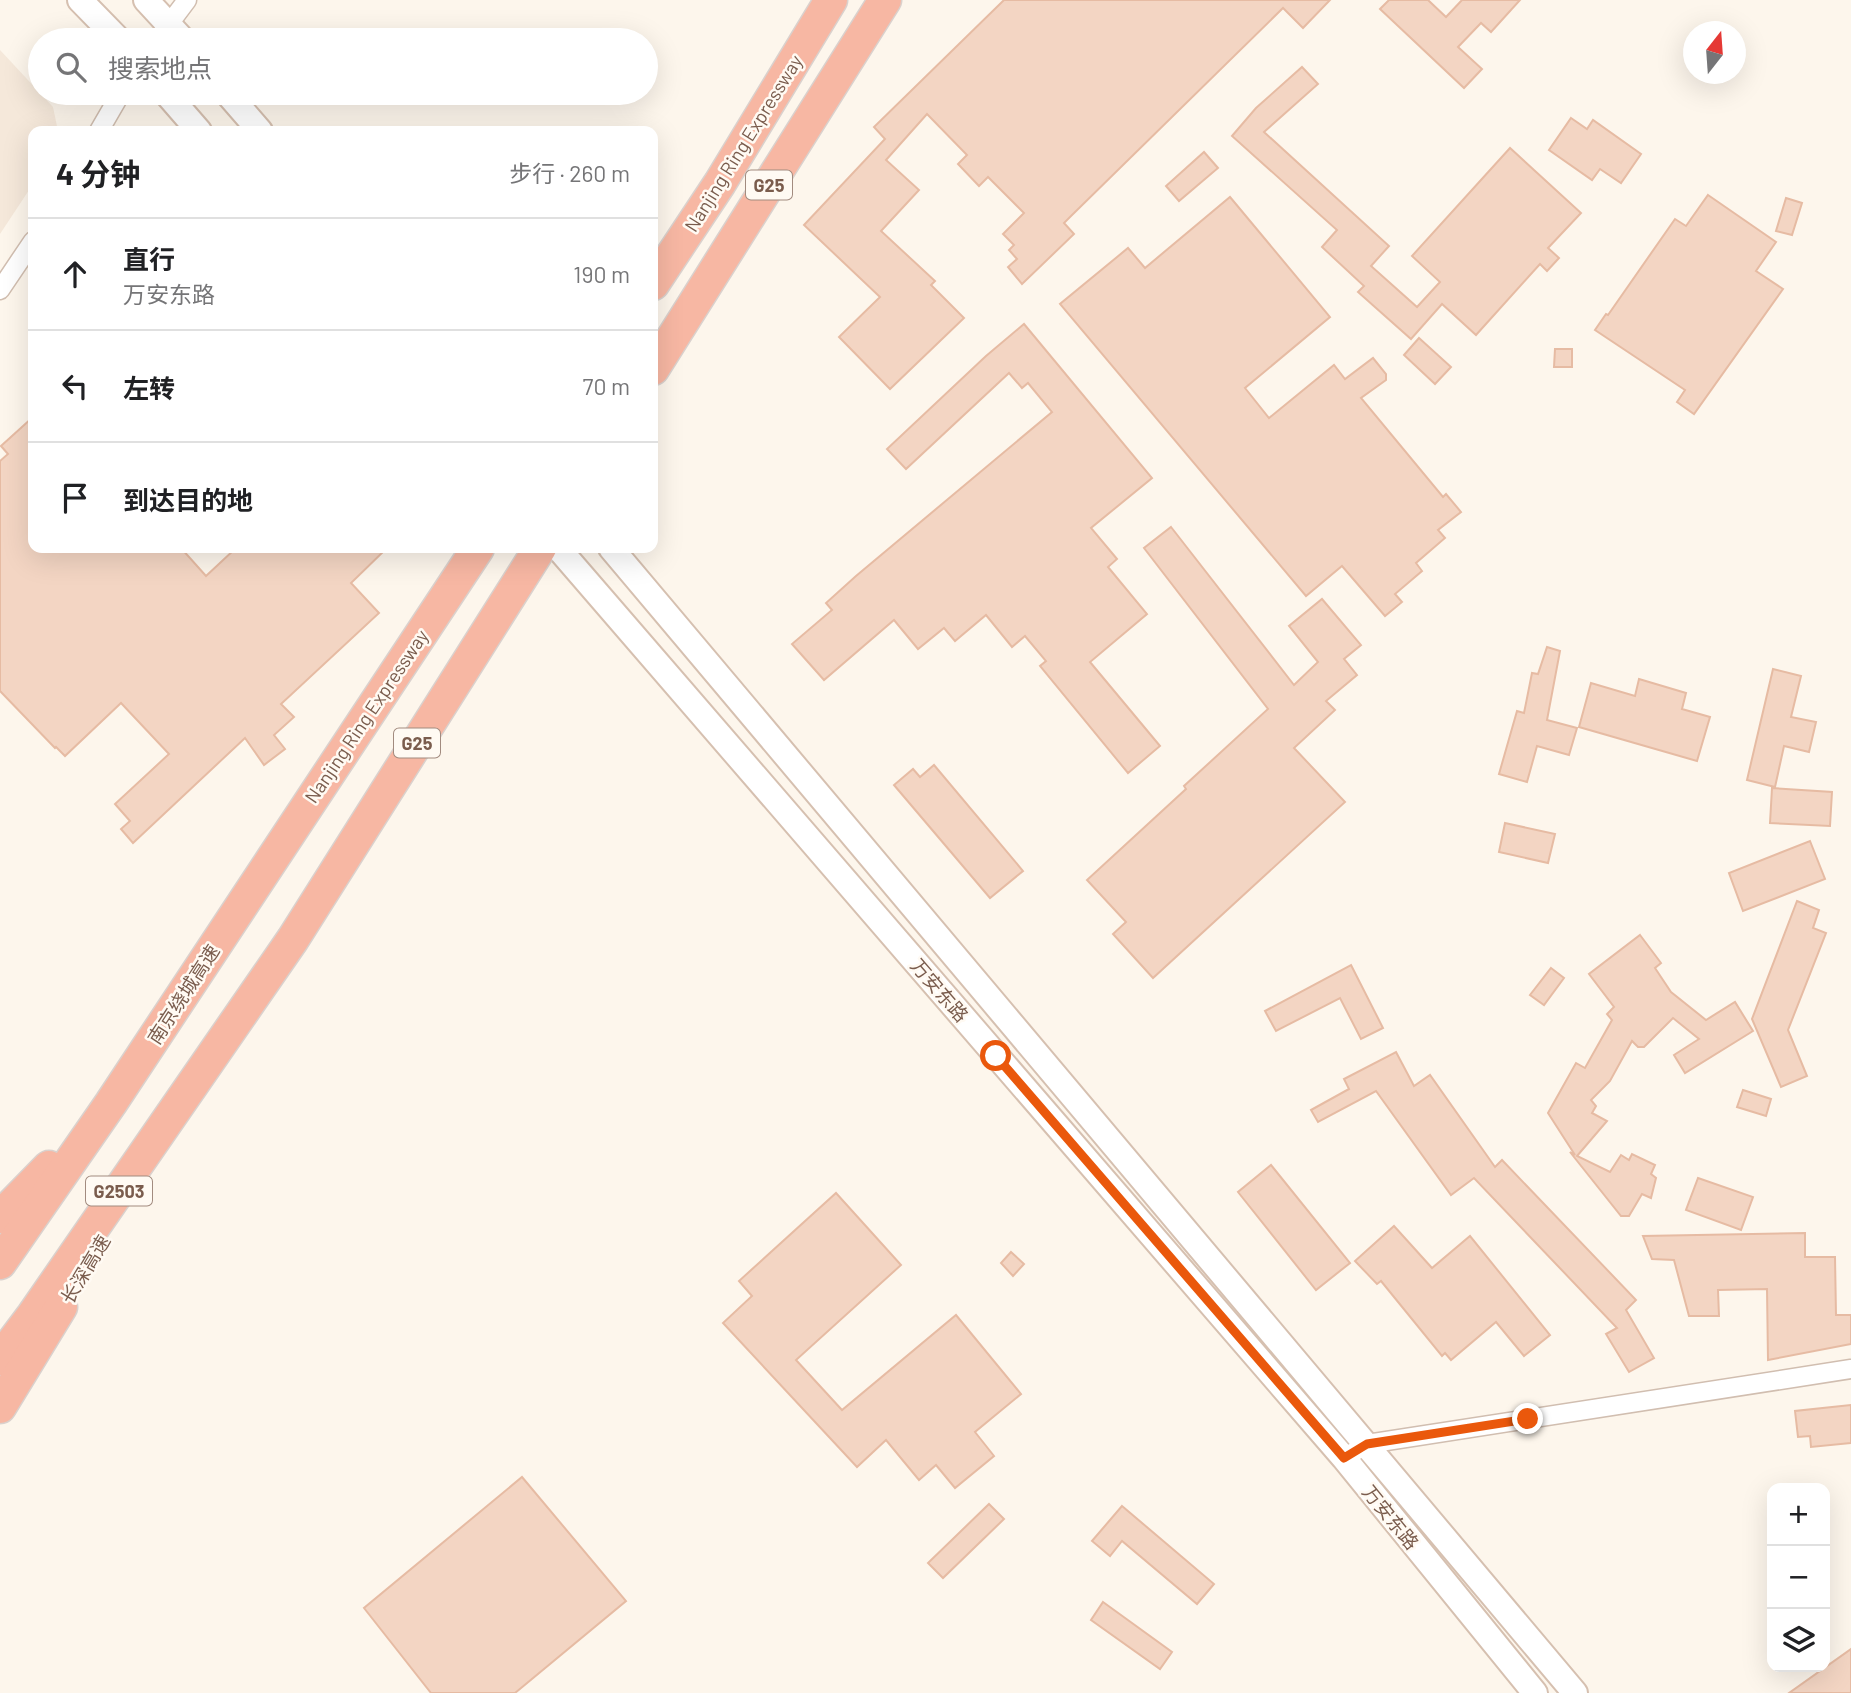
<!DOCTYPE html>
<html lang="zh">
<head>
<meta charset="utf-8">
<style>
	:root { --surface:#fff; --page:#f2f2f2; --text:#202124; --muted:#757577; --line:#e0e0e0 }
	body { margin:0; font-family:Barlow,"Noto Sans SC",sans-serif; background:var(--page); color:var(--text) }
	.controls { position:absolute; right:21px; bottom:21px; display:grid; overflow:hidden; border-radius:14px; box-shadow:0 7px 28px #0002 }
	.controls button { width:63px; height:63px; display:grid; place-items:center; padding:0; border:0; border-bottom:2px solid var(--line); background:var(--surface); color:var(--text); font:35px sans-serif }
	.compass { position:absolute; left:1683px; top:21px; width:63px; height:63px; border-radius:50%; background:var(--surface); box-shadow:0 7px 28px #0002; rotate:17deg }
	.stop { position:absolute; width:21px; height:21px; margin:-16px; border:5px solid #ea580c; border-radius:50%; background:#fff }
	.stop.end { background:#ea580c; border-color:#fff; box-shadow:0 2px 7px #0008 }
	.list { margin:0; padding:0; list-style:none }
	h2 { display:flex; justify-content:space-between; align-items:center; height:91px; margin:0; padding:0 28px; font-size:30px }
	h2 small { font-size:23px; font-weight:400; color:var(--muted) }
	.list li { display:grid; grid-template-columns:46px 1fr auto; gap:21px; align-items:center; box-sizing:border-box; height:112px; padding:0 28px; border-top:2px solid var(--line) }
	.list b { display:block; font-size:26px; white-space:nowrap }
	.list p { margin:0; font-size:23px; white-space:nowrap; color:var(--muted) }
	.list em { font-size:23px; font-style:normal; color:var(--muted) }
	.icon { flex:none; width:38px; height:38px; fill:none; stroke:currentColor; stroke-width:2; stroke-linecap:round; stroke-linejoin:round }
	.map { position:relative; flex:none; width:1851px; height:1693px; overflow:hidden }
	.search { position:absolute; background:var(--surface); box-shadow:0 7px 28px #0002; left:28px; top:28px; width:630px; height:77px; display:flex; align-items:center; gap:18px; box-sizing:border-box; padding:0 24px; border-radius:38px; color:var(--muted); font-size:26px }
	.panel { position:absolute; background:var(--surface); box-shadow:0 7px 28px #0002; left:28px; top:126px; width:630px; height:427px; border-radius:14px }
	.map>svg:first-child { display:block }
	.residential { fill:#f5e8da }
	.building { fill:#f3d5c3; stroke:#e6bba3; stroke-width:2 }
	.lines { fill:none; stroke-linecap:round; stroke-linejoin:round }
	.street-casing { stroke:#d1beb0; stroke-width:21 }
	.secondary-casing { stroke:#d6c0b0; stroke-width:28 }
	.highway-casing { stroke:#dad1cd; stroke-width:35 }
	.street { stroke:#fff; stroke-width:18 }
	.secondary { stroke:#fff; stroke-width:24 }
	.highway { stroke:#f7b7a3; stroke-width:32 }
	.route { stroke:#ea580c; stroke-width:9 }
	.labels { text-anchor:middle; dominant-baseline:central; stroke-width:5; stroke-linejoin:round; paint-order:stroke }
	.shield { fill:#fffaf3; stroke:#a28b7f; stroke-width:2 }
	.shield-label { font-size:18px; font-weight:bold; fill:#7a5c4d }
	.street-label { font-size:19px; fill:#7a5c4d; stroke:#fffaf3 }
</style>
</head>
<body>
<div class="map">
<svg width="1851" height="1693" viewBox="0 0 1851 1693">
	<rect width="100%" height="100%" fill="#fdf6ec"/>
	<path class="residential" d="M0,50L53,107L58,131H33V184L0,234Z"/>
	<g class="building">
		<path d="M1004,0H1330L1303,28L1283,8L1070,217L1064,223L1074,234L1022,284L1008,267L1017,259L1009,250L1014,245L1003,234L1024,213L988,177L979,186L958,164L967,155L927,114L886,160L919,190L881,231L935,281L931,285L964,318L890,389L839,337L880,297L804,225L885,139L874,127Z"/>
		<path d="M1389,0H1428L1446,17L1462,0H1520L1491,32L1481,23L1458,47L1482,69L1464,88L1380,9Z"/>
		<path d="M1302,67L1318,84L1264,132L1389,246L1371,266L1417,307L1440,282L1412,256L1510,148L1581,213L1548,248L1559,258L1547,271L1540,264L1476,335L1442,304L1411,339L1358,292L1364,286L1322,247L1337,230L1232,136L1256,108Z"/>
		<path d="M1571,118L1587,129L1593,120L1641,154L1621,183L1600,169L1592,180L1549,150Z"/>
		<path d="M1204,152L1218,168L1179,201L1166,186Z"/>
		<path d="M1708,195L1776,242L1756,271L1783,289L1694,414L1677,402L1685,390L1595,330L1606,314L1608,315L1675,219L1686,226Z"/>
		<path d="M1230,197L1330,317L1245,388L1269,418L1334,365L1345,379L1373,358L1386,374V380L1361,398L1443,497L1446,494L1461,512L1438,530L1445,538L1416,563L1422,571L1395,594L1402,602L1385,616L1342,566L1306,596L1060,304L1128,248L1145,268Z"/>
		<path d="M1786,198L1802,203L1792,235L1776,231Z"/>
		<path d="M1024,324L1152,478L1091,528L1117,559L1108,567L1147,614L1090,662L1160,746L1128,773L1040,666L1046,661L1025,636L1012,647L986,615L955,641L944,628L918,649L894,620L824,680L792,644L832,610L826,603L856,576L1052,412L1028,383L1022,388L1009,373L906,469L887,449L986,356Z"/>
		<path d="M1419,338L1451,367L1435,384L1404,355Z"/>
		<path d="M1555,349H1572V367H1554Z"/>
		<path d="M33,417V548H181L206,576L236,548H387L351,583L379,613L281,704L294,717L274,735L285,749L264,765L245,738L133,843L121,829L130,821L115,804L169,754L121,703L65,756L56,747L55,748L0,691V461L8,454L1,446Z"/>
		<path d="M1171,527L1294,685L1318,662L1289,626L1322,599L1361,645L1344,659L1357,675L1326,701L1335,710L1294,748L1345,802L1153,978L1113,934L1126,922L1087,880L1186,789L1184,786L1268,709L1144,548Z"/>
		<path d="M1547,647L1560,651L1547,720L1577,728L1569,755L1537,746L1527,782L1499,774L1517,711L1524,713L1532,673L1538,674Z"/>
		<path d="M1773,669L1801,676L1791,717L1816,722L1809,752L1784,746L1775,787L1747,780Z"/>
		<path d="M1639,679L1686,693L1682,709L1710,717L1697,761L1579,727L1591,683L1635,696Z"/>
		<path d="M934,765L1023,871L990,898L894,785L913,769L920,777Z"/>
		<path d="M1772,788L1832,792L1830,826L1770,823Z"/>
		<path d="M1505,823L1555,834L1548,863L1499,852Z"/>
		<path d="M1810,841L1825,879L1743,911L1729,873Z"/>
		<path d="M1797,901L1819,910L1813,928L1826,933L1788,1030L1807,1076L1781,1087L1752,1019Z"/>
		<path d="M1640,935L1661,963L1655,968L1671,992L1706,1020L1735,1002L1753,1031L1685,1073L1674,1055L1699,1039L1673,1018L1644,1047H1638L1632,1041L1610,1081L1591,1100L1596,1106L1592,1113L1607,1121L1577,1156L1610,1172L1621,1155L1629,1160L1632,1154L1655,1165L1651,1174L1656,1178L1651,1198L1642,1194L1629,1216H1621L1570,1152L1575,1155L1548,1113L1576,1063L1585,1068L1612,1020L1607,1014L1614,1007L1589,974Z"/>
		<path d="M1351,965L1383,1028L1361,1039L1340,998L1276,1031L1265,1011Z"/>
		<path d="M1551,968L1564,978L1544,1005L1530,995Z"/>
		<path d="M1396,1052L1414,1086L1430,1075L1495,1167L1502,1160L1636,1300L1626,1310L1654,1358L1629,1372L1606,1334L1617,1328L1474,1178L1451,1195L1376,1091L1318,1122L1311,1110L1349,1089L1344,1079Z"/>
		<path d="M1743,1090L1771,1099L1766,1116L1737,1107Z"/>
		<path d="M1271,1165L1350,1263L1316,1290L1238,1192Z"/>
		<path d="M1698,1178L1753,1197L1741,1230L1686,1210Z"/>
		<path d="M836,1193L901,1265L796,1360L842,1410L956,1315L1021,1394L975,1432L994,1456L955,1488L936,1465L919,1480L886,1440L857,1467L723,1323L752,1296L739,1281Z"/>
		<path d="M1394,1226L1432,1268L1470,1236L1550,1335L1524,1356L1496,1322L1451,1360L1445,1353L1442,1356L1381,1281L1377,1284L1355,1261Z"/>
		<path d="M1805,1233V1257H1835L1836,1315H1851V1344L1768,1360L1767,1289L1718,1290L1719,1316H1689L1674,1260L1652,1259L1643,1236Z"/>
		<path d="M1011,1252L1024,1264L1013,1276L1001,1263Z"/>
		<path d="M1851,1405V1443L1811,1447L1810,1436L1798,1437L1795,1411Z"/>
		<path d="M522,1477L626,1601L515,1693H431L364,1608Z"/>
		<path d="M989,1504L1004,1519L943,1578L928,1563Z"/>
		<path d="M1122,1506L1214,1584L1197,1604L1122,1541L1110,1556L1092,1541Z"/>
		<path d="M1103,1602L1172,1652L1160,1669L1091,1620Z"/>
		<path d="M1851,1649V1693H1789Z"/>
	</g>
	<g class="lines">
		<defs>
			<g id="street">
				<path d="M157,40L187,0"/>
				<path d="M99,131L121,93"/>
				<path d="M0,290L33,241"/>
				<path d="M1344,1458L1367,1444L1851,1369"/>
			</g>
			<g id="secondary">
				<path d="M80,0L119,40"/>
				<path d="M146,0L183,40"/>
				<path d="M166,93L199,131"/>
				<path d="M227,93L260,131"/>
				<path d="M558,548L1344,1458L1535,1693"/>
				<path d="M611,548L1575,1693"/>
			</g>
			<g id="highway">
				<path d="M653,284L720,183L831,0"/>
				<path d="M653,369L885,0"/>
				<path d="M0,1217L49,1167"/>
				<path d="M0,1263L111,1103L478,548"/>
				<path d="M0,1359L33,1315L293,939L540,548"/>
				<path d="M0,1407L61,1307"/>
			</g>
		</defs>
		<use href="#street" class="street-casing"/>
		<use href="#secondary" class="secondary-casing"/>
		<use href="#highway" class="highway-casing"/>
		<use href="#street" class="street"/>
		<use href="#secondary" class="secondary"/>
		<use href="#highway" class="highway"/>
	</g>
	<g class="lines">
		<path class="route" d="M996,1056L1344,1458L1367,1444L1528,1419"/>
	</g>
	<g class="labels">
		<g class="shield">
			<rect x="746" y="170.5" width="46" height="29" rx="5"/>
			<rect x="394" y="728.5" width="46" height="29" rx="5"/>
			<rect x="86" y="1176.5" width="66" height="29" rx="5"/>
		</g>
		<g class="shield-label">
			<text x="769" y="185">G25</text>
			<text x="417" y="743">G25</text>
			<text x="119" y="1191">G2503</text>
		</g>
		<g class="street-label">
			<text transform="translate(743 143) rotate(-58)">Nanjing Ring Expressway</text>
			<text transform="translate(366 716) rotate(-56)">Nanjing Ring Expressway</text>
			<text transform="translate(940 990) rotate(49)">万安东路</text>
			<text transform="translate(183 994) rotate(-57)">南京绕城高速</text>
			<text transform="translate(85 1269) rotate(-59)">长深高速</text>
			<text transform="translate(1391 1517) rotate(51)">万安东路</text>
		</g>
	</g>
</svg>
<div class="controls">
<button>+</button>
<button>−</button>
<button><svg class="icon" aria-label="layers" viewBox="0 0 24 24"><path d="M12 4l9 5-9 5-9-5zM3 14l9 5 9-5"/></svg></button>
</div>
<svg class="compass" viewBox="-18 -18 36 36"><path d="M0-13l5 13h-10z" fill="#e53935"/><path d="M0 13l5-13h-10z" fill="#757577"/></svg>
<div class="stop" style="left:996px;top:1056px"></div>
<div class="stop end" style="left:1528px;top:1419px"></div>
<div class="search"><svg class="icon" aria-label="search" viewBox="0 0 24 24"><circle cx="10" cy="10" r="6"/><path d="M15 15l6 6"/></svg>搜索地点</div>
<section class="panel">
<h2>4 分钟<small>步行 · 260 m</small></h2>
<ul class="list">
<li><svg class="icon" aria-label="ahead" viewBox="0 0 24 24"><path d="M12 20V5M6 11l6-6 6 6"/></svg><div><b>直行</b><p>万安东路</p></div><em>190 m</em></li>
<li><svg class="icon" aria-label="left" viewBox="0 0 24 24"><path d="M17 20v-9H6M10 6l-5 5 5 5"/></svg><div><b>左转</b></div><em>70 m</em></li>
<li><svg class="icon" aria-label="arrive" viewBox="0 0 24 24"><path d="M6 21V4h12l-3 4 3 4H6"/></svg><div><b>到达目的地</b></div></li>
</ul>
</section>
</div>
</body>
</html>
